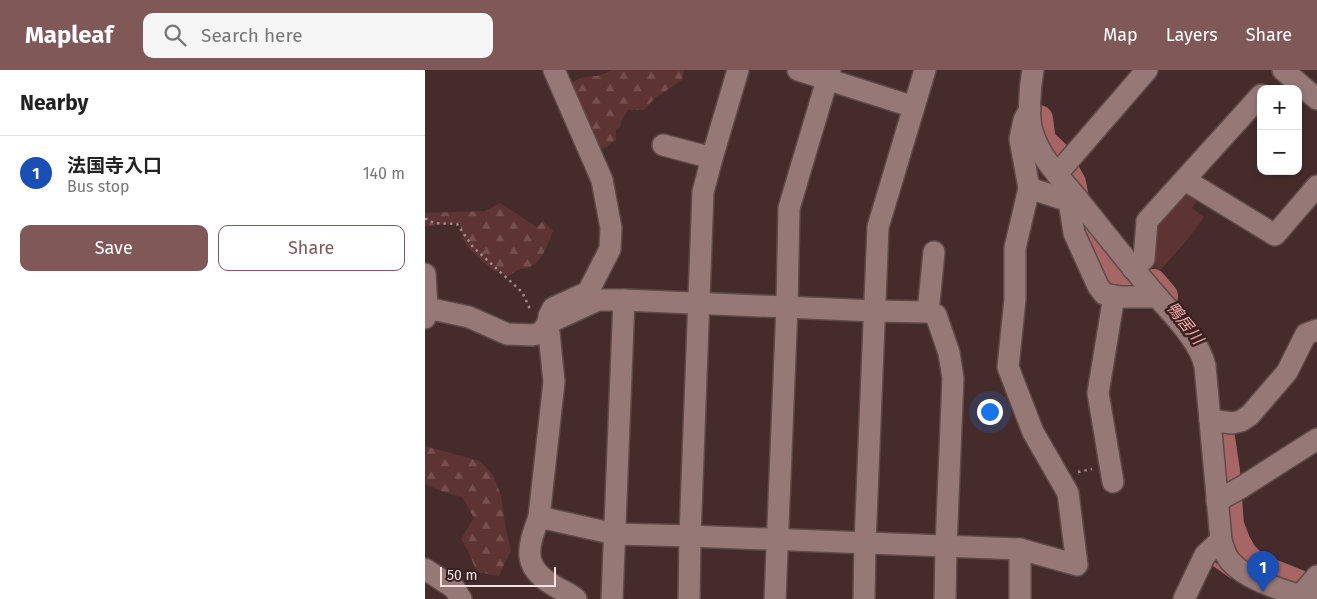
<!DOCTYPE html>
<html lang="en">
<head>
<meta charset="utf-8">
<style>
	:root { --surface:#fff; --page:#f6f6f6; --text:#222; --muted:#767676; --line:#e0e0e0; --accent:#815858 }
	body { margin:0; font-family:"Fira Sans","Noto Sans JP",sans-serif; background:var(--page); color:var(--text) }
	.controls { position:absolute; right:15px; top:15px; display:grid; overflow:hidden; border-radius:10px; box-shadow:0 2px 8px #0003 }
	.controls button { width:45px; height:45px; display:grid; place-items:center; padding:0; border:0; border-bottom:1px solid var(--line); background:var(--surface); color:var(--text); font:25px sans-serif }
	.scale { position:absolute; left:15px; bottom:12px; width:116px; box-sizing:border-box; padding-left:5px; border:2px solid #f3e2e1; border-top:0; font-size:14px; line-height:18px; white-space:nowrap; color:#f3e2e1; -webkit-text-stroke:4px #3a2222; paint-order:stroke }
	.you { position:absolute; left:564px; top:341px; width:18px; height:18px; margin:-12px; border:4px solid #fff; border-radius:50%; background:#1a73e8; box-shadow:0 0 0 8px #1a73e833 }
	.badge { display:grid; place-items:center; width:32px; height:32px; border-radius:50%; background:var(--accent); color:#fff; font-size:16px; font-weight:700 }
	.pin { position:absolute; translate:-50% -41px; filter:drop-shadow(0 1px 2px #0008) }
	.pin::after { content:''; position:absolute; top:26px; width:18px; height:15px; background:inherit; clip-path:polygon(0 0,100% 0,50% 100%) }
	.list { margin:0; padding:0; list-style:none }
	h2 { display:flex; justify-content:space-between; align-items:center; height:65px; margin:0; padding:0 20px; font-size:21px }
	h2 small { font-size:16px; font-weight:400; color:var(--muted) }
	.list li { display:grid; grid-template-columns:32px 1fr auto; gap:15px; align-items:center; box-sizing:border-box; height:75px; padding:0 20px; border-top:1px solid var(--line) }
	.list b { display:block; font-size:19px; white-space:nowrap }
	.list p { margin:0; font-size:16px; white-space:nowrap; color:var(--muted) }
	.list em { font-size:16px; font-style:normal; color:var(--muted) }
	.actions { display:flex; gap:10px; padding:15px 20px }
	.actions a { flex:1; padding:11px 0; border:1px solid var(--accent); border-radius:10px; text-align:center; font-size:18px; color:var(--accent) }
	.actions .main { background:var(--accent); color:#fff }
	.icon { flex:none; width:28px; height:28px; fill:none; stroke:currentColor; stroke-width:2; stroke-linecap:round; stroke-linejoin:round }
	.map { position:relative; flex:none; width:892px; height:529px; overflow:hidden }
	header { display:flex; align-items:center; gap:30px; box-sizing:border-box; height:70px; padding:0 25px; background:var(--accent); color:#fff }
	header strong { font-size:24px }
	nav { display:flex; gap:28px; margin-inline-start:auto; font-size:18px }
	.search { width:350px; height:45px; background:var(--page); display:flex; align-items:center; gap:12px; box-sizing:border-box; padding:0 18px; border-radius:10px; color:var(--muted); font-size:19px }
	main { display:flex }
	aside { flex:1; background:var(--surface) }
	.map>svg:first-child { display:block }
	.green { fill:#5e3333 }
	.forest { fill:url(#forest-firs) }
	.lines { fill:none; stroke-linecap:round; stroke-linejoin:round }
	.stream { stroke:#a86565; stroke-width:4.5 }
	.river { stroke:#a86565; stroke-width:28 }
	.minor-casing { stroke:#5e4a49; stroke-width:24 }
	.path { stroke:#9f8a89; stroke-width:2.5; stroke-dasharray:2.5 4; stroke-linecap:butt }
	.minor { stroke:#967877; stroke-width:21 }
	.labels { text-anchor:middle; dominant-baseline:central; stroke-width:5; stroke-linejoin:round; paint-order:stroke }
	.water-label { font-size:16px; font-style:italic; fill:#f5a7a6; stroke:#3a2222 }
</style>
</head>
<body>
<header>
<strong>Mapleaf</strong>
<div class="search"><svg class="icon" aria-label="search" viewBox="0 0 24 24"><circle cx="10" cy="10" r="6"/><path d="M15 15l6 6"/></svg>Search here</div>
<nav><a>Map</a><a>Layers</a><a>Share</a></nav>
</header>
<main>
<aside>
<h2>Nearby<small></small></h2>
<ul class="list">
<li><span class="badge" style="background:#1a4fb4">1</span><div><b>法国寺入口</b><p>Bus stop</p></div><em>140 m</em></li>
</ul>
<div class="actions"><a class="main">Save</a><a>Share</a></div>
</aside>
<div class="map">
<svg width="892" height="529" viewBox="0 0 892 529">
	<defs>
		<pattern id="forest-firs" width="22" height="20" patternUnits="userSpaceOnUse" patternTransform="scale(1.25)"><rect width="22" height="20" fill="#5e3333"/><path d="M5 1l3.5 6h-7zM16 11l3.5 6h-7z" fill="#765050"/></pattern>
	</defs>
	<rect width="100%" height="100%" fill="#452c2b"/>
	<path class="green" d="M761,120L774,126L767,138L779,147L763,169L730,206L729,156Z"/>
	<g class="forest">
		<path d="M187,0H259L257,10L229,29L219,40H203L197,50L195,57L191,59V70L181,77L171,79L142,19C152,6 157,8 171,6C177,5 182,2 187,0Z"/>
		<path d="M75,133L112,157L118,151L128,161C123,173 118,192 103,198C101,199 98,198 95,199C89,201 87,206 81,206L76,202L69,201L46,181L38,169L35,153L0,156V143L60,141Z"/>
		<path d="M0,376L55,391L68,405L76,425L81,460L86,480L74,506L52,502L43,481L36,469L49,448L37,427L16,421L0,414Z"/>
	</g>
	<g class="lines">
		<path class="stream" d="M788,489L786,492L806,506"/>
		<g class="river">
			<path d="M614,49L617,71L630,83L647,113L652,139L651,151L672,175L684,206L695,217L728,213L739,226"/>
			<path d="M794,354L801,401L805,455L812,473L819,485L830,496L892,521"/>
		</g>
		<defs>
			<g id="minor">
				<path d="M129,0L177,110L186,158L185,179L163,222L128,238L124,246L123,253L129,312L114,447C103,477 96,496 128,515C135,520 145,523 151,529"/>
				<path d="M373,0L489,37"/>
				<path d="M608,0C605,16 602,49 608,64C615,87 636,109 651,127C679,162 706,197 736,231C752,249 775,273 780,296L796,470C798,477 800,485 805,491C822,511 861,521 885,529"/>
				<path d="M858,0L892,29"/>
				<path d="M238,75L287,88"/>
				<path d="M632,104L722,0"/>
				<path d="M760,110L850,165L892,116"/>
				<path d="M604,118L644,131"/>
				<path d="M642,118L649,163L673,216L679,224L696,227H732"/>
				<path d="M708,199L719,189L722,151L836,25"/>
				<path d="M0,204L2,238"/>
				<path d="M503,242L509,182"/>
				<path d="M0,248L2,238L44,247L82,264L107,265L116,263L123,253L173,230H199L450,241L503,242L511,245L524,283L528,308L521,477L520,529"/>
				<path d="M785,350L807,353L816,351L825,345L862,302L881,264L892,260"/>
				<path d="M688,412L673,323L689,226"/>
				<path d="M792,431L817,417L892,369"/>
				<path d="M114,447L190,464L265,466L595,479L652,495L643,423L608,362L583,297L590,229V178L604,118L595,69L599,50L605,39"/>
				<path d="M595,479V529"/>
				<path d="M0,499L29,518L36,529"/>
				<path d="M875,526L892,506"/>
				<path d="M187,529L199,230"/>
				<path d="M264,529L265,466L278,122L287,88L313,0"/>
				<path d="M350,529L362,236L364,138L405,0"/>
				<path d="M439,529L440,473L453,157L500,0"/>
				<path d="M759,529L780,485L796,470"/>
			</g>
		</defs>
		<use href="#minor" class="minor-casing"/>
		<g class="path">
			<path d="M0,149H2L9,153L32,154L48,177L97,222L106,241"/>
			<path d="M653,402L667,399"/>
		</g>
		<use href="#minor" class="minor"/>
	</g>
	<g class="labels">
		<g class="water-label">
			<text transform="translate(760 253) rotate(52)">鴨居川</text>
		</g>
	</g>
</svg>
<div class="controls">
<button>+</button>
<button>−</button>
</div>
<div class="scale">50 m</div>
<div class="you"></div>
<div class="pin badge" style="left:838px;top:522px;background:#1a4fb4">1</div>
</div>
</main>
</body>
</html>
